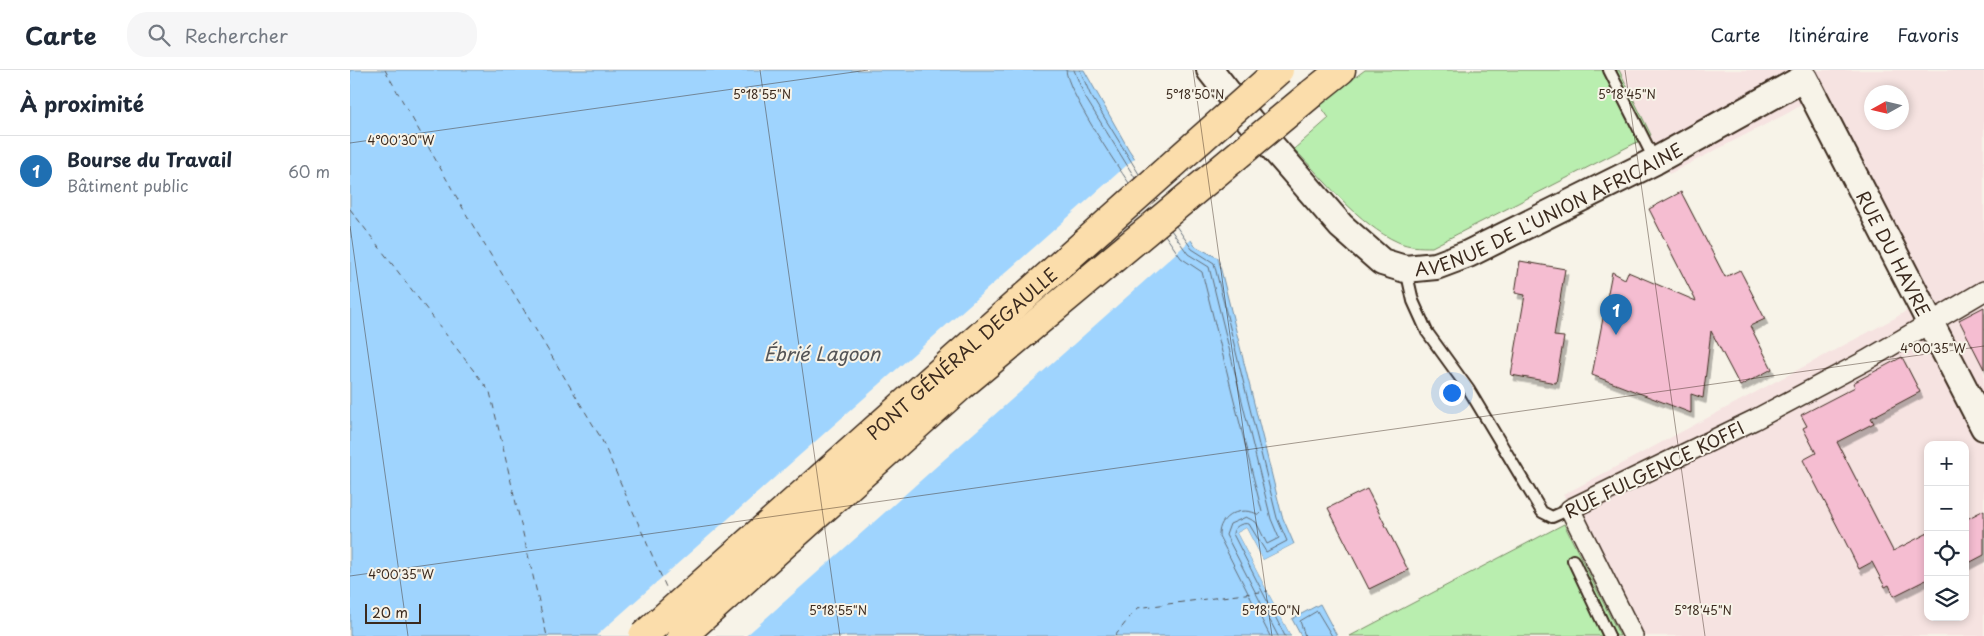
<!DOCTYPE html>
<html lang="fr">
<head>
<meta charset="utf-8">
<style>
	:root { --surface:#fff; --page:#f6f6f7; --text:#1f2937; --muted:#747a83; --line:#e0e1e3; --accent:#1f6fb2 }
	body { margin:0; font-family:"Playpen Sans",sans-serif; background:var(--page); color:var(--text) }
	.controls { position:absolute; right:15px; bottom:15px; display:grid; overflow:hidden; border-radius:10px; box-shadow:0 2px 8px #0003 }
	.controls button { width:45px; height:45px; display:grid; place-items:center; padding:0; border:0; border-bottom:1px solid var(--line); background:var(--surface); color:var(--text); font:25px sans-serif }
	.compass { position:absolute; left:1514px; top:15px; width:45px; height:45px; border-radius:50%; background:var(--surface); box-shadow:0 2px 8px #0003; rotate:262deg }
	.scale { position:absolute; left:15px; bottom:12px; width:56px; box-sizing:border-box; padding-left:5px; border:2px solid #3b2a1e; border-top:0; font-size:14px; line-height:18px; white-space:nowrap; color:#3b2a1e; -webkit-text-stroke:4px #f7f3e8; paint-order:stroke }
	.you { position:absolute; left:1101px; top:322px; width:18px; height:18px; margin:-12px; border:4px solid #fff; border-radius:50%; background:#1a73e8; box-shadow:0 0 0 8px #1a73e833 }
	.badge { display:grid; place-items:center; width:32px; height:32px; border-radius:50%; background:var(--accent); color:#fff; font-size:16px; font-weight:700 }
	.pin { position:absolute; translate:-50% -41px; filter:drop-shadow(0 1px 2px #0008) }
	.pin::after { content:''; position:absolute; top:26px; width:18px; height:15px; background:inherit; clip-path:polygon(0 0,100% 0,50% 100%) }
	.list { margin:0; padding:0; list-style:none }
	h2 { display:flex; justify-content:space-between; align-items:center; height:65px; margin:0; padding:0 20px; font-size:21px }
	h2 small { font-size:16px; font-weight:400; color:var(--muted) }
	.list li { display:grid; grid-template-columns:32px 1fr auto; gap:15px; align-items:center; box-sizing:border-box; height:70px; padding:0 20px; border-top:1px solid var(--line) }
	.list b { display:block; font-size:19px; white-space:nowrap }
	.list p { margin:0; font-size:16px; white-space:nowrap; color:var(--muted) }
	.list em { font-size:16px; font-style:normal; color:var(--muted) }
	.icon { flex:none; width:28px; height:28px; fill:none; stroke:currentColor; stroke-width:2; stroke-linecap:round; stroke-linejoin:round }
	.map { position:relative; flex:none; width:1634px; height:566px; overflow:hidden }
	header { display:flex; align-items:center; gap:30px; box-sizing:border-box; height:70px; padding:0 25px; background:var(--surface); border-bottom:1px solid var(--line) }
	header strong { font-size:24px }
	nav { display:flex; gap:28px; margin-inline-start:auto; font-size:18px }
	.search { width:350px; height:45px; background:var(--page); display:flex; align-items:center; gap:12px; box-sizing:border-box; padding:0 18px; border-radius:20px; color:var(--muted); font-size:19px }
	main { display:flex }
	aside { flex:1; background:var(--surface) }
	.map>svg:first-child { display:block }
	.built { fill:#f6e3e1; fill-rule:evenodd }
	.green { fill:#b9eeaf; stroke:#7a8c66 }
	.water { fill:#9fd4fe; stroke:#7790a4 }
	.pier { fill:#f7f3e8 }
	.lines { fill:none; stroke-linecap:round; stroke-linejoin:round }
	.shore { stroke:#636e78; stroke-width:1 }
	.ferry { stroke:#545456; stroke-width:1; stroke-dasharray:6 5; stroke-linecap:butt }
	.building { fill:#f5bdd1; stroke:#3b2a1e; filter:url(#shadow) }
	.service-casing { stroke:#3b2a1e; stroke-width:14 }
	.minor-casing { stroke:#3b2a1e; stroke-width:22 }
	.secondary-casing { stroke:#3b2a1e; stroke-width:30 }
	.trunk-casing { stroke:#3b2a1e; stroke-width:31 }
	.service { stroke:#f7f3e8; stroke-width:10 }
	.minor { stroke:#f7f3e8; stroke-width:19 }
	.secondary { stroke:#f7f3e8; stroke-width:26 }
	.trunk { stroke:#fbddab; stroke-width:28 }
	.trunk-bridge-casing { stroke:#3b2a1e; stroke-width:31; stroke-linecap:butt }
	.trunk-bridge { stroke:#fbddab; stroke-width:28 }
	.ticks { fill:none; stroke:#3b2a1e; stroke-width:1; stroke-opacity:0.45 }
	.labels { text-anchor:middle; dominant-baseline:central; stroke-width:4; stroke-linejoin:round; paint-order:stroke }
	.street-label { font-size:18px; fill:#3b2a1e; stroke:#f7f3e8 }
	.water-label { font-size:19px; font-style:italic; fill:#545456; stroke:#f7f3e8 }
	.ticks-label { font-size:12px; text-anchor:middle; fill:#3b2a1e; stroke:#f7f3e8; stroke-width:4; stroke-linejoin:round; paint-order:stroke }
</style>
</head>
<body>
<header>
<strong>Carte</strong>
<div class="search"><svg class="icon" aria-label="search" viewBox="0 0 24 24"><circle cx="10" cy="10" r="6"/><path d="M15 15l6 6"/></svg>Rechercher</div>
<nav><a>Carte</a><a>Itinéraire</a><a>Favoris</a></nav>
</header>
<main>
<aside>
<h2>À proximité<small></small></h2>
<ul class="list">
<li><span class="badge">1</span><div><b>Bourse du Travail</b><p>Bâtiment public</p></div><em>60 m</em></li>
</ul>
</aside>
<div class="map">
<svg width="1634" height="566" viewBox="0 0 1634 566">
	<defs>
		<filter id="shadow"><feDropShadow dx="3" dy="5.5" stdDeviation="0" flood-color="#0004"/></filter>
	</defs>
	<rect width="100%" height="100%" fill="#f7f3e8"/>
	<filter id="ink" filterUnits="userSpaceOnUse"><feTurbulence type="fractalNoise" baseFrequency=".02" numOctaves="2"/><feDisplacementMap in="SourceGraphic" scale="10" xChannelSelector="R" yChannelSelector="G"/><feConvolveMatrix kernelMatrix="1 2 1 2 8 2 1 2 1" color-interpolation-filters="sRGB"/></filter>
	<g filter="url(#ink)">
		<path class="built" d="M1269,0H1634V566H1291L1234,452L1213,425L1545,248L1579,226L1473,22L1438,43L1319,104ZM1522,22H1552V52H1522ZM1578,375H1615V547H1578Z"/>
		<g class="green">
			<path d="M1015,0H1269L1301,65L1082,177C1070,177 1059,177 1048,172C1009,155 973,108 944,79L979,48L969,34Z"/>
			<path d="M1214,454L1270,566H1000Z"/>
		</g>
		<g class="water">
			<path d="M0,0H734L779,80L845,176L868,188L932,446L944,474L913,490L896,458L887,463L941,566H0Z"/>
			<path d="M970,534L987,566H951L942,549Z"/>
		</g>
		<g class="pier">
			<path d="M786,87L843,168L396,566H246Z"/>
			<path d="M896,458L913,490L944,474L945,476L912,493L895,462L890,464L944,566H941L887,463Z"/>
		</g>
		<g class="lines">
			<g class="shore">
				<path d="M716,0C717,21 765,93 779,113"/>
				<path d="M724,0L735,27L785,108"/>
				<path d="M730,0L740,24L789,104"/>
				<path d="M826,156L842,179L864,193L927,448L937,471L916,482L899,454C892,452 883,457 883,464L935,566"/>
				<path d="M821,160L838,184L859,197L921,449L929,468L917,474L906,452L896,447L880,454L876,465L928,566"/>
				<path d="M815,165L831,188L852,202L912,442L909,445C892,435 868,445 869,466L920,566"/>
				<path d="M955,566L950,551L967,541L982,566"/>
			</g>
			<g class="ferry">
				<path d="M35,0L119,149L251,368L319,524"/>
				<path d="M0,139L140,322L197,566"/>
				<path d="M765,566L787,538L918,521"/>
			</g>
		</g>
		<g class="building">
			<path d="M1331,122L1375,207L1390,200L1415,249L1400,256L1422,299L1390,316L1361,261L1353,328L1341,324V343L1242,305L1262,202L1275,209L1278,202L1346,231L1299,139Z"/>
			<path d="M1170,191L1215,199L1204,266L1214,267L1206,313L1161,305L1175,225L1165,223Z"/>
			<path d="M1634,237V299L1609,250Z"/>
			<path d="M1552,287L1570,322L1521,348L1524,353L1487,372L1543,481L1578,463V509L1544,526L1539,515L1535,517L1522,492L1509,499L1494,469L1453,390L1466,383L1453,358L1457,356L1451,345L1505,317L1503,313Z"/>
			<path d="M1017,419L1058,500L1019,519L978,438Z"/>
			<path d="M1634,440V485L1615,495V450Z"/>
		</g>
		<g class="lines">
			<defs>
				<g id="service">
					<path d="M1259,0L1305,91"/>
					<path d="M1056,200L1063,231L1077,262L1119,320L1192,442L1202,447L1220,439"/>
					<path d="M1223,490L1259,566"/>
				</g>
				<path id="minor" d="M1283,566L1220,439L1404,350L1517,290L1634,221"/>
				<g id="secondary">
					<path id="s1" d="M860,0L900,51L991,156L1032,192L1055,199L1086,196L1118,184L1305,91L1454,8L1634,357"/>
				</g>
				<path id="trunk" d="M961,24L991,0"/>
			</defs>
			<use href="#service" class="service-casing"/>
			<use href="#minor" class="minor-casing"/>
			<use href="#secondary" class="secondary-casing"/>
			<use href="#trunk" class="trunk-casing"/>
			<use href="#service" class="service"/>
			<use href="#minor" class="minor"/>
			<use href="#secondary" class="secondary"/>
			<use href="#trunk" class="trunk"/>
			<defs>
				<g id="trunk-bridge">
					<path id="s2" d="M293,566L929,0"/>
					<path d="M332,566L611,316L961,24"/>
				</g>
			</defs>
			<use href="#trunk-bridge" class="trunk-bridge-casing"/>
			<use href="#trunk-bridge" class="trunk-bridge"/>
		</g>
	</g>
	<path class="ticks" d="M410,0L490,566M843,0L922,566M1275,0L1355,566M0,73L518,0M0,156L58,566M0,506L1634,276"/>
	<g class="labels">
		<g class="street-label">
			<text stroke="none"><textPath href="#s1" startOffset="439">AVENUE DE L'UNION AFRICAINE</textPath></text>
			<text stroke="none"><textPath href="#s1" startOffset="924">RUE DU HAVRE</textPath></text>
			<text stroke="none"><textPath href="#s2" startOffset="426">PONT GÉNÉRAL DEGAULLE</textPath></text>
			<text transform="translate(1304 399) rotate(-26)">RUE FULGENCE KOFFI</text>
		</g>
		<g class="water-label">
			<text x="472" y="283">Ébrié Lagoon</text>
		</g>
	</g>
	<g class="ticks-label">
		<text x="412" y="29">5°18'55"N</text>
		<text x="845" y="29">5°18'50"N</text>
		<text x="1277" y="29">5°18'45"N</text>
		<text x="51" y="75">4°00'30"W</text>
		<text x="1583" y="283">4°00'35"W</text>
		<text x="51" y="509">4°00'35"W</text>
		<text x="488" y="545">5°18'55"N</text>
		<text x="921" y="545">5°18'50"N</text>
		<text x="1353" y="545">5°18'45"N</text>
	</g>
</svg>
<div class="controls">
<button>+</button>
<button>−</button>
<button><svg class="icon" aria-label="locate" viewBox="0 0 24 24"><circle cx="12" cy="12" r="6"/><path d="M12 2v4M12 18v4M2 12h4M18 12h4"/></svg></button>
<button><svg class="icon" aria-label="layers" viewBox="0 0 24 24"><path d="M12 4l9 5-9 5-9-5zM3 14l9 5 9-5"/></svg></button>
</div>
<svg class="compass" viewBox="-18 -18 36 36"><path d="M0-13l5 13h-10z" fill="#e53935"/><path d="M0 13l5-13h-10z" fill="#747a83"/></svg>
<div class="scale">20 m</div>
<div class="you"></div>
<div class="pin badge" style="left:1266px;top:265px">1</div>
</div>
</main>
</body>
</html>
